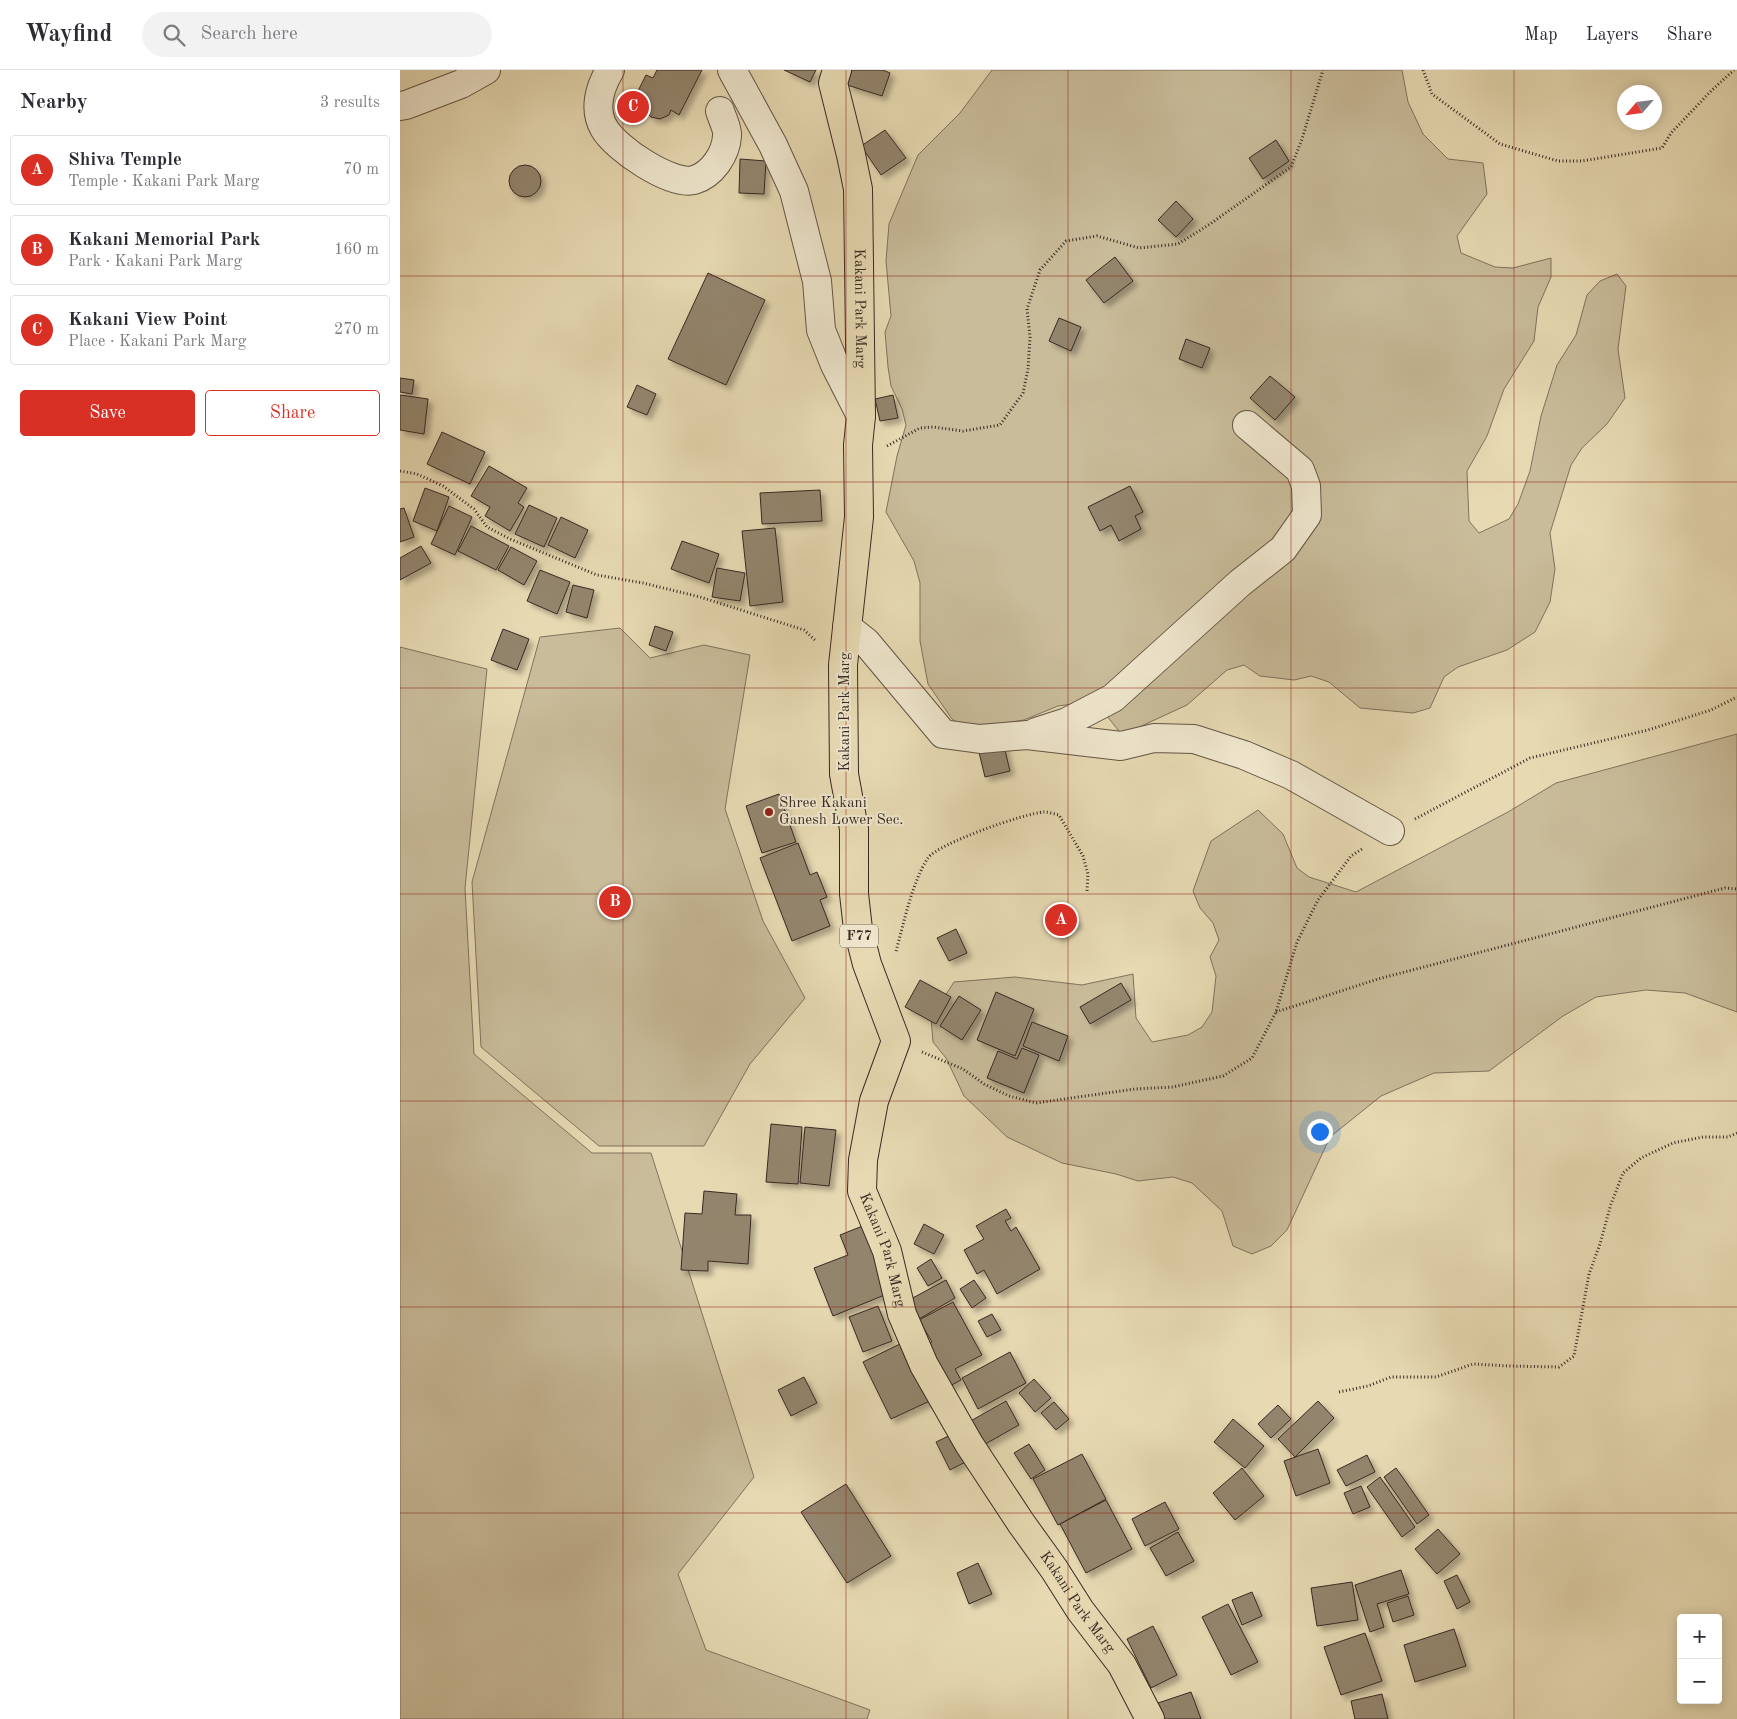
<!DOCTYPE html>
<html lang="en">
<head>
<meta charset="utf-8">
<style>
	:root { --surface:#fff; --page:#f2f2f3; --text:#2b2b33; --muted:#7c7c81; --line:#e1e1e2; --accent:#d93025 }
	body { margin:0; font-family:"Old Standard TT",serif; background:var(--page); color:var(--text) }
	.controls { position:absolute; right:15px; bottom:15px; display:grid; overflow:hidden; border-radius:5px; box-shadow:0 2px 12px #0003 }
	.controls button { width:45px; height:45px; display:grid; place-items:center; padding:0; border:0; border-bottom:1px solid var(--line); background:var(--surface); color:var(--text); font:25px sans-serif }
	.compass { position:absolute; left:1217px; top:15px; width:45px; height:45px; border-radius:50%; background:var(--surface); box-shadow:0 2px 12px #0003; rotate:242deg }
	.you { position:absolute; left:919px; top:1061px; width:18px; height:18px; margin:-12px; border:4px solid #fff; border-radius:50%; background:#1a73e8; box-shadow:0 0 0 8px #1a73e833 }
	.badge { display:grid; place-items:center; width:32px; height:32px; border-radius:50%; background:var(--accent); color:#fff; font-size:16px; font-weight:700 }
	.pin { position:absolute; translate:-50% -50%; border:2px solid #fff; box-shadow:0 1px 5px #0006 }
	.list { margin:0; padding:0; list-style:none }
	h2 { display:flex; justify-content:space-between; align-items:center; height:65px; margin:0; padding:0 20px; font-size:21px }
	h2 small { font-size:16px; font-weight:400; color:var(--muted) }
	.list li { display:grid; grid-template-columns:32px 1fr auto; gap:15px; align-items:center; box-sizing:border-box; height:70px; margin:0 10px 10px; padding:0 10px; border:1px solid var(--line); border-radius:5px }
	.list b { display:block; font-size:19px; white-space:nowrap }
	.list p { margin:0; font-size:16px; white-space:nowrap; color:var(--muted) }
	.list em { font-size:16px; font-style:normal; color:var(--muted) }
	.actions { display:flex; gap:10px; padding:15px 20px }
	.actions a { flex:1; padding:11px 0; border:1px solid var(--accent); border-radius:5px; text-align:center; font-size:18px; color:var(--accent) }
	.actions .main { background:var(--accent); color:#fff }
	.icon { flex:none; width:28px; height:28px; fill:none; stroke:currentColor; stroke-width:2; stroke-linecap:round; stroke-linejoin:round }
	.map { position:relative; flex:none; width:1337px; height:1649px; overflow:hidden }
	header { display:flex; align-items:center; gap:30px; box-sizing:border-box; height:70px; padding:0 25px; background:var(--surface); border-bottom:1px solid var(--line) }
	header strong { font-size:24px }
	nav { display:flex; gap:28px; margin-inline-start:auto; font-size:18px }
	.search { width:350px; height:45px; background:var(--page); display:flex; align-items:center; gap:12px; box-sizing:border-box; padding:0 18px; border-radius:28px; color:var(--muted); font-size:19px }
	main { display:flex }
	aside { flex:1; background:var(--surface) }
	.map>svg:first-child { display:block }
	.green { fill:#c9bc9a; stroke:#80725e }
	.building { fill:#93856d; stroke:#372922; filter:url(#shadow) }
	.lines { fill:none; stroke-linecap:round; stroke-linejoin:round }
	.street-casing { stroke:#635546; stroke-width:30 }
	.primary-casing { stroke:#372922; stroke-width:30 }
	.path { stroke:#372922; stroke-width:3; stroke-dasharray:1 2.5; stroke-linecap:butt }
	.street { stroke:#efe7ce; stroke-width:28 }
	.primary { stroke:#e7dab3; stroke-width:28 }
	.grid { fill:none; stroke:#8f2418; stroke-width:1; stroke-opacity:0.55 }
	.poi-dot { fill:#8f2418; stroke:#efe7ce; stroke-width:2 }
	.labels { text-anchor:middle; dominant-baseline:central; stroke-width:4; stroke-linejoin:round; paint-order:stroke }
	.shield { fill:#efe7ce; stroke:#6e6256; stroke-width:1 }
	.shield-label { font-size:14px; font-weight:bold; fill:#372922 }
	.street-label { font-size:15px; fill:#372922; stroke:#efe7ce }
	.poi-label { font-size:15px; fill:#372922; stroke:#efe7ce; text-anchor:start }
</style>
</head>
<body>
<header>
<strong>Wayfind</strong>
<div class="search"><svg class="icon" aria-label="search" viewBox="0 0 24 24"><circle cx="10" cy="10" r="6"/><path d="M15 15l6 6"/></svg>Search here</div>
<nav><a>Map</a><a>Layers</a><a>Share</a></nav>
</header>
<main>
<aside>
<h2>Nearby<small>3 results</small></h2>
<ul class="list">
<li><span class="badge">A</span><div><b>Shiva Temple</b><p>Temple · Kakani Park Marg</p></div><em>70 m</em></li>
<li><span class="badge">B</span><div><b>Kakani Memorial Park</b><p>Park · Kakani Park Marg</p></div><em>160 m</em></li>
<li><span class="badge">C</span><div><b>Kakani View Point</b><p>Place · Kakani Park Marg</p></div><em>270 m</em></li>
</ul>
<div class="actions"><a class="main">Save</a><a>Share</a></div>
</aside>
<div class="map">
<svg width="1337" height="1649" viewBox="0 0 1337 1649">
	<defs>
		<filter id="shadow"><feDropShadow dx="4.5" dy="4.5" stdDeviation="2.5" flood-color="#0004"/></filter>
	</defs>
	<rect width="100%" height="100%" fill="#e7dab3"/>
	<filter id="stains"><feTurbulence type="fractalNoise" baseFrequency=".004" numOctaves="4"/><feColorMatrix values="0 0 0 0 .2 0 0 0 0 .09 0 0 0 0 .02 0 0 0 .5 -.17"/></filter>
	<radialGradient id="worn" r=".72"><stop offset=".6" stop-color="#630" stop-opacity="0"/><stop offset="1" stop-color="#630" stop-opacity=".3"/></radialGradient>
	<g class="green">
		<path d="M592,0H1002L1008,32L1023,64L1048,89L1083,93L1087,124L1057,166L1061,183L1095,197L1113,198L1151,188V207L1138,237L1134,271L1104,319L1087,366L1067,401L1069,451L1079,463L1109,449L1118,434L1130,401L1141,346L1157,295L1176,265L1187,225L1200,211L1217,204L1226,216L1218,279L1225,328L1207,354L1182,378L1171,395L1150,463L1155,499L1150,532L1135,562L1107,580L1058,597L1044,607L1030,638L1013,643L960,638L929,612L911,606L894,610L860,606L844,595L827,600L787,635L722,665L695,631L658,636L624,650L566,659L552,649L528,614L520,571V513L514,491L486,442L497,386L506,355L502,339L491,316L488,297L485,262L491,246L486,191L489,154L518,85L560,43Z"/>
		<path d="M220,558L250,588L304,575L350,585L325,739L363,851L405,928L350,994L304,1076H199L81,977L72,812L140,567Z"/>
		<path d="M0,577L87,599L65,818L74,984L192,1083H251L354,1407L278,1504L306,1580L470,1640L467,1649H0Z"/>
		<path d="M1337,664V942L1285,923L1246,920L1196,927L1163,946L1089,1001L1034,1003L981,1026L930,1067L887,1160L871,1176L852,1184L833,1176L822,1141L792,1113L773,1107L738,1111L716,1104L662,1093L607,1067L564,1026L546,988L533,972L531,948L554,912L615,907L682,915L733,904L736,948L752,972L788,965L802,957L812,942L816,906L810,887L819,870L813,853L800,838L793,821L811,771L858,740L883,764L897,798L909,807L956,822L1108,742L1156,713Z"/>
	</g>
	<g class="building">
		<path d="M257,0H302L279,45L271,40L269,45L260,49L251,47L244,40L243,30L245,27L237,23L246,5L253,8Z"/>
		<path d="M384,0H416L410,12Z"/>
		<path d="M452,0H483L490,3L482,26L447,15Z"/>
		<path d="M485,60L506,88L481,105L461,76Z"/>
		<path d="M876,70L889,91L863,109L849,88Z"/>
		<path d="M340,89L366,91L364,124L339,123Z"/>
		<circle cx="125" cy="111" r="16"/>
		<path d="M776,131L793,149L776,167L758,150Z"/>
		<path d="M715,187L733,211L704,233L686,210Z"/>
		<path d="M308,203L365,230L326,315L268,289Z"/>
		<path d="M659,248L681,257L671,281L649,271Z"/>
		<path d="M786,269L810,278L802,298L779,289Z"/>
		<path d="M870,306L895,327L875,350L850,328Z"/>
		<path d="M0,308L14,310L12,324L0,322Z"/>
		<path d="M237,315L256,324L247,345L227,337Z"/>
		<path d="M0,325L28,329L24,364L0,360Z"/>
		<path d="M493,325L498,348L480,351L475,329Z"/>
		<path d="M42,362L85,382L70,414L27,394Z"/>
		<path d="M89,396L127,418L118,433L124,437L110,461L85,446L90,437L71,426Z"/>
		<path d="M730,416L743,442L735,446L741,459L719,471L711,455L700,461L688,437Z"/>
		<path d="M25,418L49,427L37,461L13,451Z"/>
		<path d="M420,420L422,451L362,454L360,423Z"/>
		<path d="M129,435L157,448L144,477L115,464Z"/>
		<path d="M49,436L72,447L55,485L31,474Z"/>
		<path d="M4,438L14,467L0,472V439Z"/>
		<path d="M161,447L188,460L175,488L148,475Z"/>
		<path d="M71,456L109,476L96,500L58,481Z"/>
		<path d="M375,458L383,532L350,536L342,461Z"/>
		<path d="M282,471L319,484L309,513L271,499Z"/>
		<path d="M21,476L31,493L0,510V488Z"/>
		<path d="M111,477L137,491L124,515L98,500Z"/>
		<path d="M317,498L345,503L340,531L312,527Z"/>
		<path d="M140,500L170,512L157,544L127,531Z"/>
		<path d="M173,515L194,520L187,548L166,542Z"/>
		<path d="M255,556L273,562L266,581L249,575Z"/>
		<path d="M103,559L129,569L117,600L91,590Z"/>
		<path d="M603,672L610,701L585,707L578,678Z"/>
		<path d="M379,724L396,772L362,783L346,736Z"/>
		<path d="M398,773L410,805L417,802L427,827L420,830L430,856L392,871L360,788Z"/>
		<path d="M664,834L678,853L659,868L645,849Z"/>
		<path d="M556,859L567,883L549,891L537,868Z"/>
		<path d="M520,910L551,927L536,954L505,937Z"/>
		<path d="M721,913L731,930L690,954L680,937Z"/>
		<path d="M596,922L634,939L615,986L577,970Z"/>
		<path d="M559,926L581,940L562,970L540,956Z"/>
		<path d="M632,952L668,966L659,991L623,976Z"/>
		<path d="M622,978L639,985L624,1023L587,1008L598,981L617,989Z"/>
		<path d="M371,1054L402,1057L398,1114L366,1112Z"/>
		<path d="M405,1057L436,1060L429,1116L400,1113Z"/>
		<path d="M304,1121L337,1124L335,1145H351L348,1194L308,1191V1201L281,1200L285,1143L302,1144Z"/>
		<path d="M606,1139L611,1148L605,1151L611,1161L616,1157L640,1199L597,1224L584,1200L577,1204L564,1180L584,1169L576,1156Z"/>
		<path d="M524,1154L544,1165L534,1184L514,1174Z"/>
		<path d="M465,1155L492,1222L433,1246L414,1198L448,1185L440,1165Z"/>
		<path d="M531,1189L542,1208L528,1216L517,1198Z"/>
		<path d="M546,1210L555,1228L519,1249L509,1230Z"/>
		<path d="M574,1210L586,1228L572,1238L560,1219Z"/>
		<path d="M553,1232L582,1285L555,1299L561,1310L546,1318L523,1276L532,1272L519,1250Z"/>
		<path d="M478,1236L492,1271L463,1282L449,1247Z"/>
		<path d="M592,1244L601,1260L587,1267L578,1251Z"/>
		<path d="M504,1272L532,1330L491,1349L463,1292Z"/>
		<path d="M610,1282L626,1313L578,1339L562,1308Z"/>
		<path d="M404,1307L417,1333L391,1346L378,1320Z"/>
		<path d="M634,1309L651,1328L635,1342L619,1323Z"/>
		<path d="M606,1331L619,1355L580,1377L567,1353Z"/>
		<path d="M918,1331L934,1348L895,1387L878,1369Z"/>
		<path d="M654,1332L669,1349L656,1360L641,1343Z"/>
		<path d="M878,1335L891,1349L871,1368L858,1354Z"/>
		<path d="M833,1349L864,1376L845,1398L814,1372Z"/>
		<path d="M557,1362L571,1389L550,1400L536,1372Z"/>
		<path d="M629,1374L645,1400L631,1409L614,1383Z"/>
		<path d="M918,1379L930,1413L896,1426L884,1391Z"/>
		<path d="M682,1384L706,1429L658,1455L633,1409Z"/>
		<path d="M967,1385L975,1402L946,1416L937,1400Z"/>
		<path d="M842,1398L864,1426L835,1450L813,1423Z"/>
		<path d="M996,1398L1029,1445L1017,1454L984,1407Z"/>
		<path d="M980,1407L1015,1457L1002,1467L967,1417Z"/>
		<path d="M446,1414L491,1486L447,1513L401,1442Z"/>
		<path d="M961,1416L970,1437L953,1444L944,1423Z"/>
		<path d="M706,1430L732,1479L686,1503L660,1454Z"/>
		<path d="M765,1432L779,1459L745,1476L732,1449Z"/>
		<path d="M1038,1459L1060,1484L1037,1504L1015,1479Z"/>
		<path d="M778,1462L794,1491L766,1506L750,1478Z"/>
		<path d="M578,1493L592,1524L569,1534L557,1503Z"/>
		<path d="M1001,1500L1009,1524L977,1534L984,1557L970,1562L955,1515Z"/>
		<path d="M1057,1505L1070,1532L1057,1539L1044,1511Z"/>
		<path d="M952,1512L958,1550L917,1556L911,1518Z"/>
		<path d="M852,1522L862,1546L842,1555L832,1530Z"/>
		<path d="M1008,1526L1014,1545L993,1552L987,1533Z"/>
		<path d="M828,1534L858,1592L831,1605L802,1547Z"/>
		<path d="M753,1556L777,1605L751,1618L727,1569Z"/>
		<path d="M1054,1559L1066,1596L1015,1612L1004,1575Z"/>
		<path d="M965,1563L982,1611L941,1625L924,1577Z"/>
		<path d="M791,1622L801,1649H764L758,1633Z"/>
		<path d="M982,1624L988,1649H955L951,1631Z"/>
	</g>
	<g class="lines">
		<defs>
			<g id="street">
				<path d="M210,0C200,17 193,39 204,58C215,78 271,116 294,110C312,105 326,84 327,66C328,59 322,48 320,41"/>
				<path d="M332,0L373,75L394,121L417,211L421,260L435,295L461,346"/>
				<path d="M0,36L6,35L61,14L86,0"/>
				<path d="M447,557L466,572L543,664L580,669L627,665L721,676L754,668L794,669L844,685L891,705L990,761"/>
				<path d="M636,662L667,652L713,628L840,513L883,479L907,445L906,416L900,400L847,355"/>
			</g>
			<g id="primary">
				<path id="s1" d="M437,0L433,13L451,85L458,119L461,346L458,375L459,447L443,595L444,704L454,759V824L458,859L467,894L496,971L474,1031L463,1090L462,1121L487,1181L502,1244L524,1295L569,1374L621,1453L654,1499L680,1540L722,1595L750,1649"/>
			</g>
		</defs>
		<use href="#street" class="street-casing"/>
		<use href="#primary" class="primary-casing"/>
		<g class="path">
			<path d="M1023,0L1032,24L1100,74L1158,91H1182L1262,78L1271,63L1312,20L1334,0"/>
			<path d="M487,376L520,358L533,357L563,361L600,355L623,323L628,299L630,267L627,239L640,200L666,171L697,166L739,178L778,174L810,154L891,97L902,69L923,0"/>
			<path d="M0,401L17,404L43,416L74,439L87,457L110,469L197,505L243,513L300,527L404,560L416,571"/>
			<path d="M1015,749L1130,688L1248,660L1311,640L1337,627"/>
			<path d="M496,881C504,853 512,812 528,788C537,774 625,743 644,742C649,742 654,744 659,745L683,786L688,804L687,821"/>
			<path d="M876,942L978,909L1325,818L1337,819"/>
			<path d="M522,982L563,999L584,1014L609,1026L636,1033L735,1019L773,1017L823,1006L852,988L876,942L897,872L918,830L951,786L962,779"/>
			<path d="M939,1322L968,1316L991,1307H1036L1073,1294L1109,1296L1159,1297L1174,1286L1189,1204L1200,1174L1211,1134L1223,1103L1241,1088L1273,1073L1303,1067H1328L1337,1063"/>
		</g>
		<use href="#street" class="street"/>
		<use href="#primary" class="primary"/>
	</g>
	<path class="grid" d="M223,0V1649M446,0V1649M668,0V1649M891,0V1649M1114,0V1649M0,206H1337M0,412H1337M0,618H1337M0,824H1337M0,1031H1337M0,1237H1337M0,1443H1337"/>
	<circle class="poi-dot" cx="369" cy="742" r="5"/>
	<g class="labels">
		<rect class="shield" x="440" y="854.5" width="38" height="23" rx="4"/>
		<g class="shield-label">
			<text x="459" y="866">F77</text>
		</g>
		<g class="street-label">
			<text stroke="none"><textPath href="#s1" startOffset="242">Kakani Park Marg</textPath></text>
			<text transform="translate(445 642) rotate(-90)">Kakani Park Marg</text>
			<text stroke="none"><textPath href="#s1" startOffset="1201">Kakani Park Marg</textPath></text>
			<text stroke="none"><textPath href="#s1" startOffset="1606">Kakani Park Marg</textPath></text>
		</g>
		<g class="poi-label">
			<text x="379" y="733">Shree Kakani<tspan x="379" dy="17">Ganesh Lower Sec.</tspan></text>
		</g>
	</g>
	<rect width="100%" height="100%" filter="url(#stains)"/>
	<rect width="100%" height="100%" fill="url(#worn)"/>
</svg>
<div class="controls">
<button>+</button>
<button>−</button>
</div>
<svg class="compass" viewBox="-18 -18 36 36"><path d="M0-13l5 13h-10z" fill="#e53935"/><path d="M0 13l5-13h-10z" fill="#7c7c81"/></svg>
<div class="you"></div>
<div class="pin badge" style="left:661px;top:850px">A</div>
<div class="pin badge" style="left:215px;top:832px">B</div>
<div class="pin badge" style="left:233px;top:37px">C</div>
</div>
</main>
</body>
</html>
